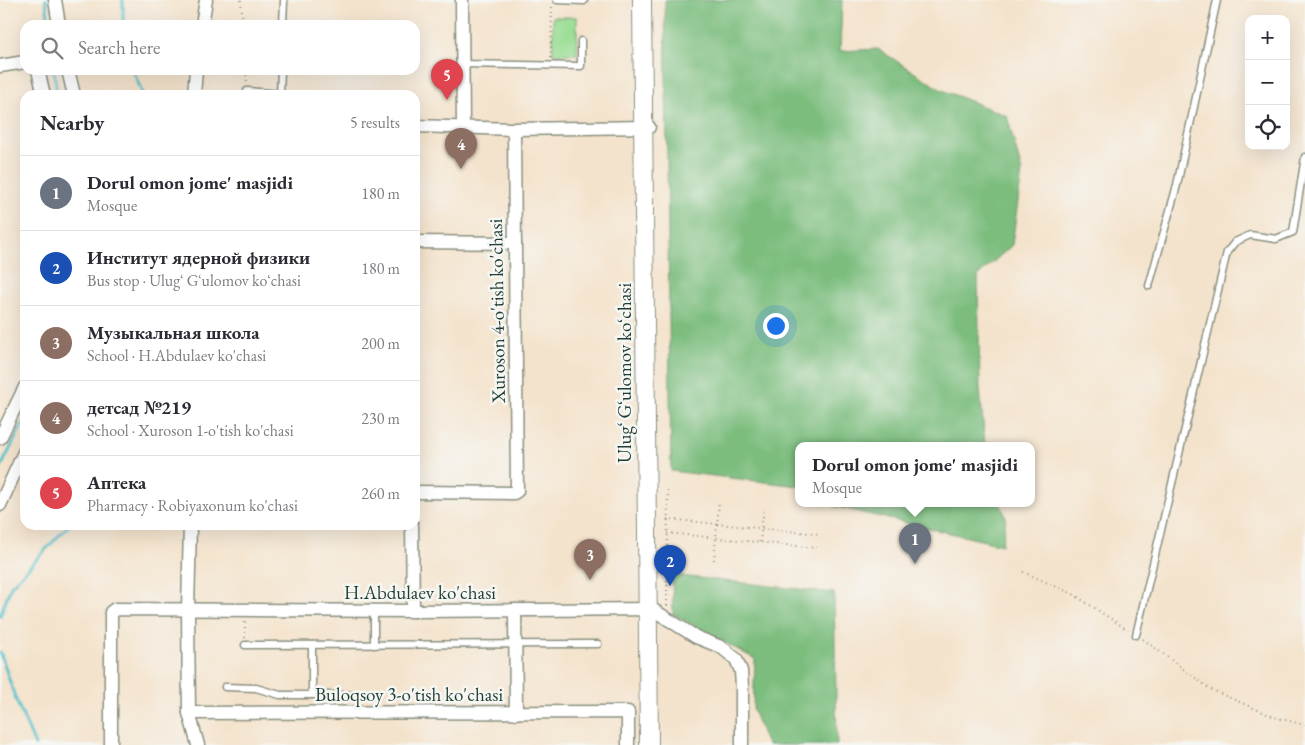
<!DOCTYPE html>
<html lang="en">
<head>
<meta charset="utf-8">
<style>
	:root { --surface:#fff; --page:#f7f7f7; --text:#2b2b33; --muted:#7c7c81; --line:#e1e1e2; --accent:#7c3aed }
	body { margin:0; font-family:"EB Garamond",serif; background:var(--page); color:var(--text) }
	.controls { position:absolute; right:15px; top:15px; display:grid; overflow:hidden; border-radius:10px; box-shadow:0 5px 20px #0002 }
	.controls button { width:45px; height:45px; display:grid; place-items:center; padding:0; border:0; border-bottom:1px solid var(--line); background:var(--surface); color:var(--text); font:25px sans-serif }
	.you { position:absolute; left:775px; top:325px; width:18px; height:18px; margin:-12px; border:4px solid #fff; border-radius:50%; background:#1a73e8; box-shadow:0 0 0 8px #1a73e833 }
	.badge { display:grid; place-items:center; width:32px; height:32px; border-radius:50%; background:var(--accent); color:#fff; font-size:16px; font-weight:700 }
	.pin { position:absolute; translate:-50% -41px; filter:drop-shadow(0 1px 2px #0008) }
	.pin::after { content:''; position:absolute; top:26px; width:18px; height:15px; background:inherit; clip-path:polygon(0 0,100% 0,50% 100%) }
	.popup { position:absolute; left:795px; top:442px; width:240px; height:65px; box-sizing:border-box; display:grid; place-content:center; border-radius:10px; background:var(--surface); filter:drop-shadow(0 1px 4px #0005); font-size:16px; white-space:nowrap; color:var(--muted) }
	.popup b { font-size:19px; color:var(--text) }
	.popup::after { content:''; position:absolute; left:50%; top:100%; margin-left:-10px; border:10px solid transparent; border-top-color:var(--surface) }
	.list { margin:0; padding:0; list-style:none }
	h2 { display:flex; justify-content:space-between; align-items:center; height:65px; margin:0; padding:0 20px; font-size:21px }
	h2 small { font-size:16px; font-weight:400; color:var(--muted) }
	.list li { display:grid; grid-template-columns:32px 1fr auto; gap:15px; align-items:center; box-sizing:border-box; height:75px; padding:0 20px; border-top:1px solid var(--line) }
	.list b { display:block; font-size:19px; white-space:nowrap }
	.list p { margin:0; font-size:16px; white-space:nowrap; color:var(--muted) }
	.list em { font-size:16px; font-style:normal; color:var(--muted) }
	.icon { flex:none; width:28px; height:28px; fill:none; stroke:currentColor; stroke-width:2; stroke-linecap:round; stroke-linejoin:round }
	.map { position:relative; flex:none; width:1305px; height:745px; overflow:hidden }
	.search { position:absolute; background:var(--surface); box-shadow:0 5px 20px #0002; left:20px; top:20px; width:400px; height:55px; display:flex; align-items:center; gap:12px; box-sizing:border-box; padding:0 18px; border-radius:15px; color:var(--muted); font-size:19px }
	.panel { position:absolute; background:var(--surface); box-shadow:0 5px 20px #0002; left:20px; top:90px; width:400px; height:440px; border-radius:15px }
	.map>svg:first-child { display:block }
	.green { fill:#9bde95; stroke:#5d8e64 }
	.forest { fill:#7cbd7e; stroke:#4e7d59 }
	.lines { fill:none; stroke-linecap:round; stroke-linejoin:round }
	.stream { stroke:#54c1cd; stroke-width:3 }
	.lane-casing { stroke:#8a9080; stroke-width:9 }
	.street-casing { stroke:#8a9080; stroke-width:15 }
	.secondary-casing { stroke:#8a9080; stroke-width:20 }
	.path { stroke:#8a9080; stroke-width:2; stroke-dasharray:1 4; stroke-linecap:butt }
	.lane { stroke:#fff; stroke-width:6 }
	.street { stroke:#fff; stroke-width:12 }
	.secondary { stroke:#fff; stroke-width:18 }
	.labels { text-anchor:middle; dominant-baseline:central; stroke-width:5; stroke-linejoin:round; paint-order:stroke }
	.street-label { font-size:19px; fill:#1f3d34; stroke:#f6f6f2 }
</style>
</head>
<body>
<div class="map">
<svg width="1305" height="745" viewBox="0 0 1305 745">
	<rect width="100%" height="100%" fill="#f6f6f2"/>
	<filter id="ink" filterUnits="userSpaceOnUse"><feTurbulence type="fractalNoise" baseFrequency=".02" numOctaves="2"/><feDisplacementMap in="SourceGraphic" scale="10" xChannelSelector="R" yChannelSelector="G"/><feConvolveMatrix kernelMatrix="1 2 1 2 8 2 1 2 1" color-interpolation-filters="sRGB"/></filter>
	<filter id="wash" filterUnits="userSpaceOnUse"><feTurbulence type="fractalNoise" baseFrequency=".0096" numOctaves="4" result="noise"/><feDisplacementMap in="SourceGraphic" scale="20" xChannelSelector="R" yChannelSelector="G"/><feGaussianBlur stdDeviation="1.12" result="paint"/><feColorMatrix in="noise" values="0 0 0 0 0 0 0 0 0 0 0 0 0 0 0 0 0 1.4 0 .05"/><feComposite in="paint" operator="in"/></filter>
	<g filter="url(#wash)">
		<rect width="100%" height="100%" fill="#f4e3cc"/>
		<rect class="green" x="553" y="17" width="24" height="37"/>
		<g class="forest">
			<path d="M665,0H842L840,51L878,49L940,89L1007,116L1022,172L1012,245L978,276L980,389L985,445H799V486L671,471Z"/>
			<path d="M833,503H1000L1006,517L1002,545L833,506Z"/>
			<path d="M672,575L834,593L837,745H767L753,710L755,659L673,614Z"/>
		</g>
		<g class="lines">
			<g class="stream">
				<path d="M46,0L49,25"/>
				<path d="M123,25V0"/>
				<path d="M54,70L57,95"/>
				<path d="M133,70L143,95"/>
				<path d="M0,469L25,419"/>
				<path d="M0,616L11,586L69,525"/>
				<path d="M0,652L16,700L35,745"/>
			</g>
		</g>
	</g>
	<g filter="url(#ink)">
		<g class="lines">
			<defs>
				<g id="lane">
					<path d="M557,0L584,1"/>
					<path d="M283,25L284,0"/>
					<path d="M462,64L581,66V41"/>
					<path d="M247,91L280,94"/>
					<path d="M280,95L281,70"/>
					<path d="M1149,286L1177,185L1217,0"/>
					<path d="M1136,635L1227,252L1235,242L1250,235L1276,239L1293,232L1305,157"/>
					<path d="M245,645L598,644"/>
					<path d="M374,645V611"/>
					<path d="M225,687L256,688L280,695H312V645"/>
					<path d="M312,695H365"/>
				</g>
				<g id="street">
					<path d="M55,0L59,25"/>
					<path d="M462,0L463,127"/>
					<path d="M202,25L206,0"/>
					<path d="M0,66L25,62"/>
					<path d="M38,70L44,95"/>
					<path d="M68,70L74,95"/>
					<path d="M194,95L196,70"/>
					<path d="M415,126L514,129L649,127"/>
					<path d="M415,242L515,243"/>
					<path d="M0,438L25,387"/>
					<path d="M415,492L514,493L517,491L514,129"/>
					<path d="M0,505L25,450"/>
					<path d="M190,525L188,610L189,713L198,745"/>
					<path d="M412,525L413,611"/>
					<path d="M515,610L516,713"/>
					<path d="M189,713L628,712V745"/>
					<path d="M111,745V612L115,609L413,611L652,609L696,637L721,647L736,659L741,671L742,687V745"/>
				</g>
				<path id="secondary" d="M642,0L649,745"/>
			</defs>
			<use href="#lane" class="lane-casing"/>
			<use href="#street" class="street-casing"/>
			<use href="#secondary" class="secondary-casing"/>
			<g class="path">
				<path d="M241,0L243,25"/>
				<path d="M551,58L552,5"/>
				<path d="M246,70L247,83"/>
				<path d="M667,519L819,534"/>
				<path d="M667,533L817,548"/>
				<path d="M760,542L764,507"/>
				<path d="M714,560L719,502"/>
				<path d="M1023,572L1073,594L1128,630"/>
				<path d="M667,606L668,487"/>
				<path d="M245,638V620"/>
				<path d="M1143,639L1210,689L1274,717L1305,725"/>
			</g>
			<use href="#lane" class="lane"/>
			<use href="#street" class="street"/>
			<use href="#secondary" class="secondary"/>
		</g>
	</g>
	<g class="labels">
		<g class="street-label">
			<text transform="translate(497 311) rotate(-91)">Xuroson 4-o'tish ko'chasi</text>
			<text transform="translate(624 373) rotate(-90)">Ulugʻ Gʻulomov koʻchasi</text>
			<text x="420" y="592">H.Abdulaev ko'chasi</text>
			<text x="409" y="694">Buloqsoy 3-o'tish ko'chasi</text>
		</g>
	</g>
</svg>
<div class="controls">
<button>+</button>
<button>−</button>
<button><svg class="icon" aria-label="locate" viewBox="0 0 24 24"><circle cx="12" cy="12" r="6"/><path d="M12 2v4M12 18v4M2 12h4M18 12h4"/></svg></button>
</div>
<div class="you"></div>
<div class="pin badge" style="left:915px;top:564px;background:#6b7280">1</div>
<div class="popup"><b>Dorul omon jome' masjidi</b>Mosque</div>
<div class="pin badge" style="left:670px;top:586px;background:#1a4fb4">2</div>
<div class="pin badge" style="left:590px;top:580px;background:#8d6e63">3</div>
<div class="pin badge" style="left:461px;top:169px;background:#8d6e63">4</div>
<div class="pin badge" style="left:447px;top:100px;background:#e0444e">5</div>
<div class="search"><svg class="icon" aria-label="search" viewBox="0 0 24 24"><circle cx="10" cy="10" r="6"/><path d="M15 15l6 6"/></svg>Search here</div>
<section class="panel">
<h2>Nearby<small>5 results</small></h2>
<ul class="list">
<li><span class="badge" style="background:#6b7280">1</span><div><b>Dorul omon jome' masjidi</b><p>Mosque</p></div><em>180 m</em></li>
<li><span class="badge" style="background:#1a4fb4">2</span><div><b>Институт ядерной физики</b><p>Bus stop · Ulugʻ Gʻulomov koʻchasi</p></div><em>180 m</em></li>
<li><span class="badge" style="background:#8d6e63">3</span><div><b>Музыкальная школа</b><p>School · H.Abdulaev ko'chasi</p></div><em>200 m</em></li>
<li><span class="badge" style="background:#8d6e63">4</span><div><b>детсад №219</b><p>School · Хuroson 1-o'tish ko'chasi</p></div><em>230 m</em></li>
<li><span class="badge" style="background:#e0444e">5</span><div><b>Аптека</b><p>Pharmacy · Robiyaxonum ko'chasi</p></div><em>260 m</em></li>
</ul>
</section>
</div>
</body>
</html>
